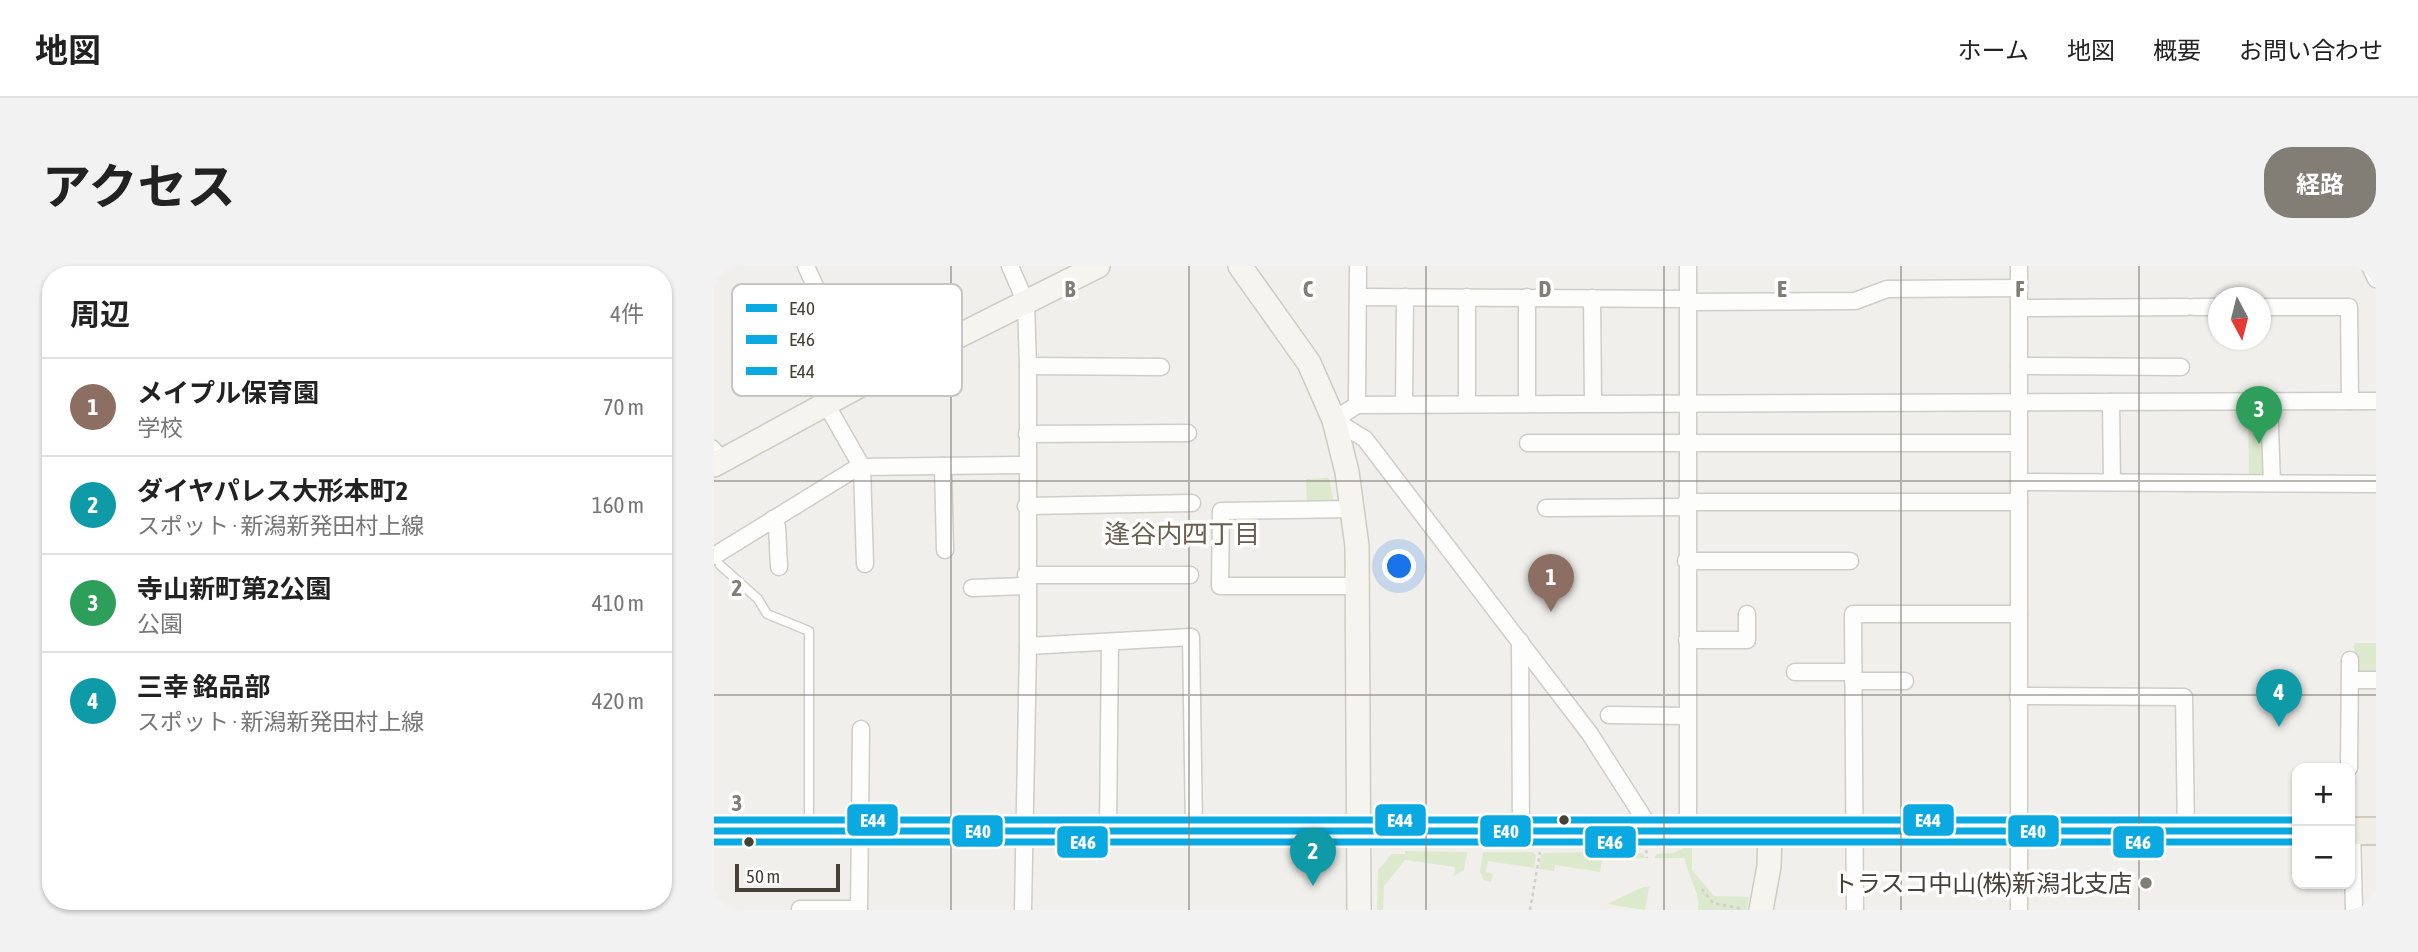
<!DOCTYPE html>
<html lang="ja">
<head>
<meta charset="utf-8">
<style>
	:root { --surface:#fff; --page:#f2f2f2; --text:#222; --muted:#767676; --line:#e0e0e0; --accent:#827e76 }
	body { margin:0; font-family:"Asap Condensed","Noto Sans JP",sans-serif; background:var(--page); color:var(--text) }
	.controls { position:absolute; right:21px; bottom:21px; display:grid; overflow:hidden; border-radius:14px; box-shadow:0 2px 5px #0004 }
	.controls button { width:63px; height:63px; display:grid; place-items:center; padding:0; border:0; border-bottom:2px solid var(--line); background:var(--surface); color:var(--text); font:35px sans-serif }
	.compass { position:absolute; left:1494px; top:21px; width:63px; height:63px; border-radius:50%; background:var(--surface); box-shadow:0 2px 5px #0004; rotate:173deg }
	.scale { position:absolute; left:21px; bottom:18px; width:105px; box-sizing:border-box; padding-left:7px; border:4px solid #464137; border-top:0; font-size:19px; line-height:24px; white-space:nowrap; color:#464137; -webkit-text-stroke:5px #fff; paint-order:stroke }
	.you { position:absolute; left:686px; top:301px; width:24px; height:24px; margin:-18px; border:5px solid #fff; border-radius:50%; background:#1a73e8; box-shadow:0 0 0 10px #1a73e833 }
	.badge { display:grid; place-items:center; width:46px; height:46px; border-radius:50%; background:var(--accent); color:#fff; font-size:23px; font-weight:700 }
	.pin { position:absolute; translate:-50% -58px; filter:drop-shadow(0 2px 4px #0008) }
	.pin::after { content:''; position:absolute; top:37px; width:24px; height:21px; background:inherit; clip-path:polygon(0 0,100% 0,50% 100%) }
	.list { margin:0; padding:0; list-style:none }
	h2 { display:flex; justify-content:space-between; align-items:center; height:91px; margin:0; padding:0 28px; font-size:30px }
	h2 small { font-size:23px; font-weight:400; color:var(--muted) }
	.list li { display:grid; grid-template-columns:46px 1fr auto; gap:21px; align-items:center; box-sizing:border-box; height:98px; padding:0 28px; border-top:2px solid var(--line) }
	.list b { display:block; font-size:26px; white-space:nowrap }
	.list p { margin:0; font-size:23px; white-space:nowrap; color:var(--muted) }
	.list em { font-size:23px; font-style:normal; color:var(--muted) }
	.map { position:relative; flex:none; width:1662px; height:644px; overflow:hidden; border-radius:28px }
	header { display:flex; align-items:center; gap:42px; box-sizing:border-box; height:98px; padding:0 35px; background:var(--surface); border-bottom:2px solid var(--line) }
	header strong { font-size:33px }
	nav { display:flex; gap:38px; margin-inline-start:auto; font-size:24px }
	.intro { display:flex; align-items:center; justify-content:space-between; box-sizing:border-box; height:168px; padding:0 42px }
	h1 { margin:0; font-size:49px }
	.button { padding:18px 32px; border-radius:28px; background:var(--accent); color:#fff; font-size:24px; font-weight:700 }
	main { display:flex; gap:42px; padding:0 42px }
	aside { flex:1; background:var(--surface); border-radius:28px; box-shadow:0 2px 5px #0004 }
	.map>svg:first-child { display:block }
	.green { fill:#dce9cd }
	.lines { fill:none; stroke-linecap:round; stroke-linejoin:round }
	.lane-casing { stroke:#cecdc8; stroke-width:11 }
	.street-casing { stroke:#cecdc8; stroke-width:19 }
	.secondary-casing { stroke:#ceccc2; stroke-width:26 }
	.primary-casing { stroke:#d1cbba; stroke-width:30 }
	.path { stroke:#d1cecb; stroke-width:2.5; stroke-dasharray:3.5 3.5; stroke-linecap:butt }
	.lane { stroke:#fdfdfc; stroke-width:8 }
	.street { stroke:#fdfdfc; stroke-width:16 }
	.secondary { stroke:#f6f4ef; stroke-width:23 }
	.primary { stroke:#f0ede5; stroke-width:26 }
	.bus-1-casing { stroke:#fff; stroke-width:12 }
	.bus-2-casing { stroke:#fff; stroke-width:12 }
	.bus-3-casing { stroke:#fff; stroke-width:12 }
	.bus-1 { stroke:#0aa9e1; stroke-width:7 }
	.bus-2 { stroke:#0aa9e1; stroke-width:7 }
	.bus-3 { stroke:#0aa9e1; stroke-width:7 }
	.grid { fill:none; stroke:#827e76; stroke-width:2; stroke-opacity:0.55 }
	.bus-dot { fill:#464137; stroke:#fff; stroke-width:2.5 }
	.poi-dot { fill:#827e76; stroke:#fff; stroke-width:2.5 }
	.labels { text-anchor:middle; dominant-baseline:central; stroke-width:7; stroke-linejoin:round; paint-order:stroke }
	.poi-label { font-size:24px; fill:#464137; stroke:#fff; text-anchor:end }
	.neighbourhood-label { font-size:26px; fill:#685f4f; stroke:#fff }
	.key { fill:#fff; stroke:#c8c6c3; stroke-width:2 }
	.key-label { font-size:19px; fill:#464137 }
	.grid-label { font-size:23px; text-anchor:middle; font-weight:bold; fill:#827e76; stroke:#fff; stroke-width:7; stroke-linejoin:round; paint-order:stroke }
	.line-badge { stroke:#fff; stroke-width:2.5 }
	.badge-label { font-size:19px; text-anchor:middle; font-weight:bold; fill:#fff }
</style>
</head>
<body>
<header>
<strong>地図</strong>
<nav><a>ホーム</a><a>地図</a><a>概要</a><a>お問い合わせ</a></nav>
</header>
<div class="intro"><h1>アクセス</h1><a class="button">経路</a></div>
<main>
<aside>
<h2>周辺<small>4件</small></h2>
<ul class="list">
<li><span class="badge" style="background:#8d6e63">1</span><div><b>メイプル保育園</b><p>学校</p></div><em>70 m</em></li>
<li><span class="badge" style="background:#0f9aa8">2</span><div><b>ダイヤパレス大形本町2</b><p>スポット · 新潟新発田村上線</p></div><em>160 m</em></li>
<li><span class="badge" style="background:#2e9e5b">3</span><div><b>寺山新町第2公園</b><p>公園</p></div><em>410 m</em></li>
<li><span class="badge" style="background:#0f9aa8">4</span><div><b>三幸 銘品部</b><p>スポット · 新潟新発田村上線</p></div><em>420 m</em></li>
</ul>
</aside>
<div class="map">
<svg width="1662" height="644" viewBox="0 0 1662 644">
	<rect width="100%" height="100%" fill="#f0efeb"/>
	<g class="green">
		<path d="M1534,137H1548L1556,211L1535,216Z"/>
		<path d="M615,212L621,243H593L592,213Z"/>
		<path d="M1640,377H1662V411L1641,412Z"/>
		<path d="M978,579V604L1000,630L1035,631L1033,644H984C987,626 973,610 971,592H940L943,588L959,587Z"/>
		<path d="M691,585L753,586L750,604L740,610L741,601L691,594L670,620L669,644H663L664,604L678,588H691Z"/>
		<path d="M914,585L930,588L931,592L888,594L886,606L841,599L840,605L825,603L827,589L831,587Z"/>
		<path d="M769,586H819L822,589L820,602L774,595L772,606L779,608L777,616L770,614L766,606Z"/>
		<path d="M929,621H935L931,644L893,638Z"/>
	</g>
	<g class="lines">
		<defs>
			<g id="lane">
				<path d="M0,179L10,190"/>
				<path d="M6,299L44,333L53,348L95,365V562"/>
			</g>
			<g id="street">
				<path d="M92,0L145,120"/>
				<path d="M296,0L312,37L314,100V380L309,644"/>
				<path d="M1305,0V644"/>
				<path d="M1656,0L1662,13"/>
				<path d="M644,31L973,33"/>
				<path d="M753,31V138"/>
				<path d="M813,31V137"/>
				<path d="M878,32L879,137"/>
				<path d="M973,36L1141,35L1173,23L1305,22"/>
				<path d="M1480,41H1504"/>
				<path d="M1546,41H1635L1636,135"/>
				<path d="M1305,42L1473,41"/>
				<path d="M314,100L447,101"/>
				<path d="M1305,100L1467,101"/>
				<path d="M1397,136L1398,216"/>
				<path d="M1555,136L1558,217"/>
				<path d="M112,138L148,201L151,298"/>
				<path d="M690,138L691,31"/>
				<path d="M643,139L644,0"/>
				<path d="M313,168L474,167"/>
				<path d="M814,177H1304"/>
				<path d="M229,200L231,284"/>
				<path d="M1305,216L1662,218"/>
				<path d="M972,236H1305"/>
				<path d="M312,240L478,237"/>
				<path d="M832,242L972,241"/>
				<path d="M639,243L507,245L506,320H644"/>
				<path d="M59,253L63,261L65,301"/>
				<path d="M0,290L144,201L312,199"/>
				<path d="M972,295H1136"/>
				<path d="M312,309H476"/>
				<path d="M258,322L312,320"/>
				<path d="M973,374H1033V348"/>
				<path d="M806,375L807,564"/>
				<path d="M314,380L477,371L480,563"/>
				<path d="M1081,406H1139"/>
				<path d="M1636,414H1662"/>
				<path d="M1139,415H1191"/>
				<path d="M1304,430L1470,431L1472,566"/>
				<path d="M895,449L973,450"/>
				<path d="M1635,502L1636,394"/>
				<path d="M394,563L396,376"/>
				<path d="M974,564V0"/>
				<path d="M938,565L876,468L651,173L620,154L643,139L1662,135"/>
				<path d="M1638,565L1640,644"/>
				<path d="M86,643H145"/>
				<path d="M145,644L147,463"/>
				<path d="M1141,644L1139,348H1305"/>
			</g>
			<g id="secondary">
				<path d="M526,0L595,97L620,154L633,206L643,280L645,644"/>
				<path d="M0,199L145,120L384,0"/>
				<path d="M1047,644L1055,600L1056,565"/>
			</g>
			<g id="primary">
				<path d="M0,565H1583"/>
				<path d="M1636,565H1662"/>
			</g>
		</defs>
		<use href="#lane" class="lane-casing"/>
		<use href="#street" class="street-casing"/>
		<use href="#secondary" class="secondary-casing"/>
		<use href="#primary" class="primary-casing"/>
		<g class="path">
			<path d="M932,584L933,592"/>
			<path d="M988,623L999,637L1029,643"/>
			<path d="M816,644L826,586"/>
		</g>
		<use href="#lane" class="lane"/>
		<use href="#street" class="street"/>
		<use href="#secondary" class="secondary"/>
		<use href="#primary" class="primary"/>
		<defs>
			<path id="bus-1" d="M0,565H1583"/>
			<path id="bus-2" d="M0,576H1583"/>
			<path id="bus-3" d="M0,554H1583"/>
		</defs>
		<use href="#bus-1" class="bus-1-casing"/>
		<use href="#bus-2" class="bus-2-casing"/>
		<use href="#bus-3" class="bus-3-casing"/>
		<use href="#bus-1" class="bus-1"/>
		<use href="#bus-2" class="bus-2"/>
		<use href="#bus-3" class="bus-3"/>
	</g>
	<path class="grid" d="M237,0V644M475,0V644M712,0V644M950,0V644M1187,0V644M1425,0V644M0,215H1662M0,429H1662"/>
	<g class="bus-dot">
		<circle cx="850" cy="554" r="6"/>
		<circle cx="35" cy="576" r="6"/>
	</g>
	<circle class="poi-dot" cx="1432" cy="617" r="7"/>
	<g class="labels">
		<g class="poi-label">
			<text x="1418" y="617">トラスコ中山(株)新潟北支店</text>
		</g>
		<g class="neighbourhood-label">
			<text x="468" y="268">逢谷内四丁目</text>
		</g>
	</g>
	<rect x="18" y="18" width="230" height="112" rx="10" class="key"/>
	<rect x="32" y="38" width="31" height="8" fill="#0aa9e1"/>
	<rect x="32" y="69" width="31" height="9" fill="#0aa9e1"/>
	<rect x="32" y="101" width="31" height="8" fill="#0aa9e1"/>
	<g class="key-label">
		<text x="75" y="49">E40</text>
		<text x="75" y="80">E46</text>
		<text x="75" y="112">E44</text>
	</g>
	<g class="grid-label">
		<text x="356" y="31">B</text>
		<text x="594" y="31">C</text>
		<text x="831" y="31">D</text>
		<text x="1068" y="31">E</text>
		<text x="1306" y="31">F</text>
		<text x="23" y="330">2</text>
		<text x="23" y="545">3</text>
	</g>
	<g class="line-badge">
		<rect x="132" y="537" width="53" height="34" rx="7" fill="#0aa9e1"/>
		<rect x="660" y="537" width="53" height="34" rx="7" fill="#0aa9e1"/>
		<rect x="1188" y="537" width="53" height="34" rx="7" fill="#0aa9e1"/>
		<rect x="237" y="548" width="53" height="34" rx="7" fill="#0aa9e1"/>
		<rect x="765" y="548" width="53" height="34" rx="7" fill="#0aa9e1"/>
		<rect x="1293" y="548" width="53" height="34" rx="7" fill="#0aa9e1"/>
		<rect x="342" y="559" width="53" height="34" rx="7" fill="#0aa9e1"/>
		<rect x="870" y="559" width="53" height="34" rx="7" fill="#0aa9e1"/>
		<rect x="1398" y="559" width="53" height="34" rx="7" fill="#0aa9e1"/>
	</g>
	<g class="badge-label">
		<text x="159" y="561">E44</text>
		<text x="686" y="561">E44</text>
		<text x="1214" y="561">E44</text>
		<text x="264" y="572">E40</text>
		<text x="792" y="572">E40</text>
		<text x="1319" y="572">E40</text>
		<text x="369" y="583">E46</text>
		<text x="896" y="583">E46</text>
		<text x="1424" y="583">E46</text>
	</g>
</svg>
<div class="controls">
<button>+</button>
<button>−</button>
</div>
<svg class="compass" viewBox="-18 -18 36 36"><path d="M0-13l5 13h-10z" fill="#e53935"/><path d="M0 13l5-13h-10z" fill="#767676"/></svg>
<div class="scale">50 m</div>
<div class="you"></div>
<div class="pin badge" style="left:837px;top:346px;background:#8d6e63">1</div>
<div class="pin badge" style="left:599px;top:620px;background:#0f9aa8">2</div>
<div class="pin badge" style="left:1545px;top:178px;background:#2e9e5b">3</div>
<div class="pin badge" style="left:1565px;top:461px;background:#0f9aa8">4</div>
</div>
</main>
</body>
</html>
